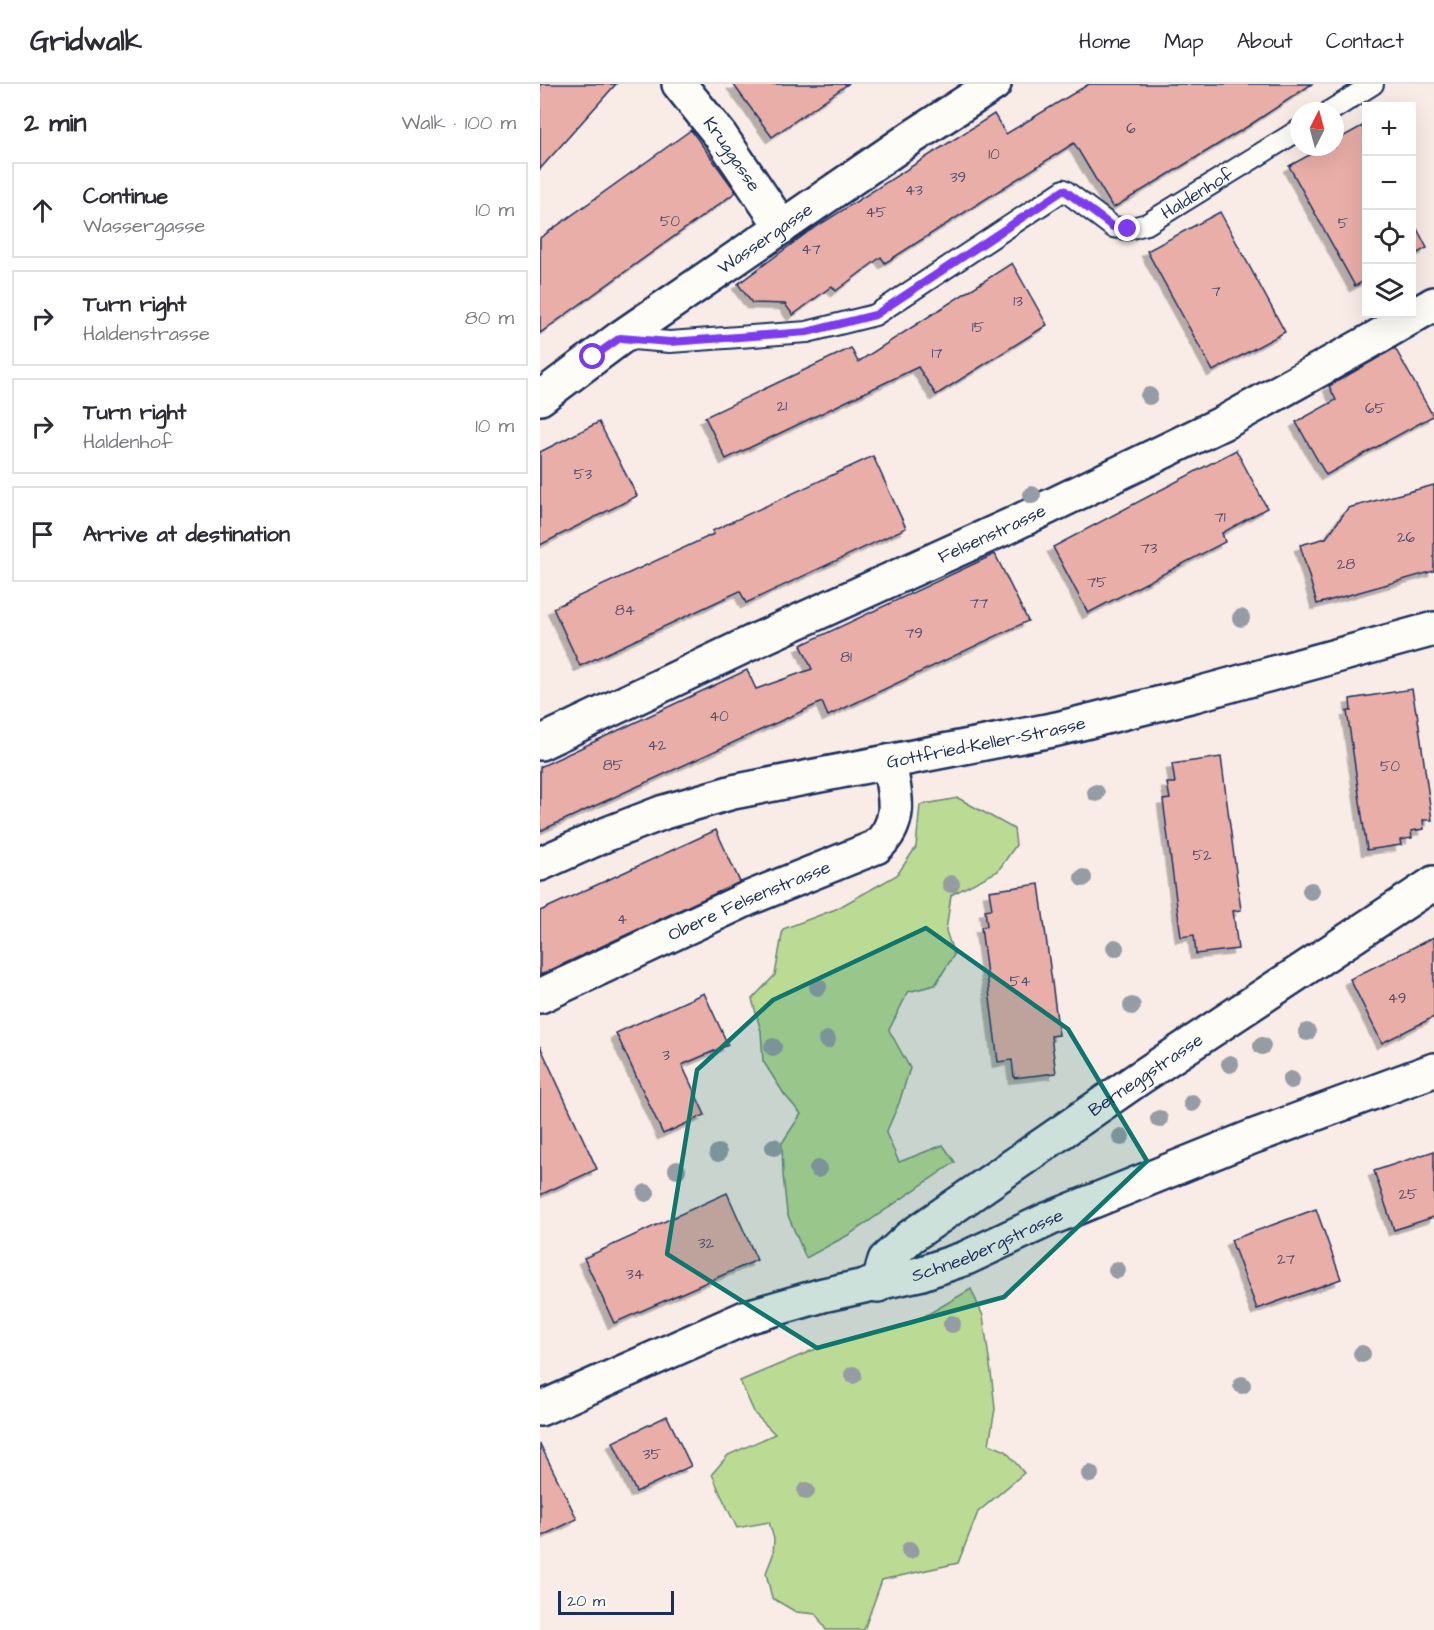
<!DOCTYPE html>
<html lang="en">
<head>
<meta charset="utf-8">
<style>
	:root { --surface:#fff; --page:#f2f2f3; --text:#2b2b33; --muted:#7c7c81; --line:#e1e1e2 }
	body { margin:0; font-family:"Architects Daughter",sans-serif; background:var(--page); color:var(--text) }
	.controls { position:absolute; right:18px; top:18px; display:grid; overflow:hidden; border-radius:0px; box-shadow:0 6px 24px #0002 }
	.controls button { width:54px; height:54px; display:grid; place-items:center; padding:0; border:0; border-bottom:2px solid var(--line); background:var(--surface); color:var(--text); font:30px sans-serif }
	.compass { position:absolute; left:750px; top:18px; width:54px; height:54px; border-radius:50%; background:var(--surface); box-shadow:0 6px 24px #0002; rotate:6deg }
	.scale { position:absolute; left:18px; bottom:15px; width:116px; box-sizing:border-box; padding-left:6px; border:3px solid #1b2f5e; border-top:0; font-size:16px; line-height:21px; white-space:nowrap; color:#1b2f5e; -webkit-text-stroke:4px #fdfcf7; paint-order:stroke }
	.stop { position:absolute; width:18px; height:18px; margin:-14px; border:4px solid #7c3aed; border-radius:50%; background:#fff }
	.stop.end { background:#7c3aed; border-color:#fff; box-shadow:0 2px 6px #0008 }
	.list { margin:0; padding:0; list-style:none }
	h2 { display:flex; justify-content:space-between; align-items:center; height:78px; margin:0; padding:0 24px; font-size:26px }
	h2 small { font-size:20px; font-weight:400; color:var(--muted) }
	.list li { display:grid; grid-template-columns:39px 1fr auto; gap:18px; align-items:center; box-sizing:border-box; height:96px; margin:0 12px 12px; padding:0 12px; border:2px solid var(--line); border-radius:0px }
	.list b { display:block; font-size:22px; white-space:nowrap }
	.list p { margin:0; font-size:20px; white-space:nowrap; color:var(--muted) }
	.list em { font-size:20px; font-style:normal; color:var(--muted) }
	.icon { flex:none; width:33px; height:33px; fill:none; stroke:currentColor; stroke-width:2; stroke-linecap:round; stroke-linejoin:round }
	.map { position:relative; flex:none; width:894px; height:1546px; overflow:hidden }
	header { display:flex; align-items:center; gap:36px; box-sizing:border-box; height:84px; padding:0 30px; background:var(--surface); border-bottom:2px solid var(--line) }
	header strong { font-size:28px }
	nav { display:flex; gap:33px; margin-inline-start:auto; font-size:21px }
	main { display:flex }
	aside { flex:1; background:var(--surface) }
	.map>svg:first-child { display:block }
	.green { fill:#bbda93; stroke:#6b8478; stroke-width:1.5 }
	.building { fill:#e9aea7; stroke:#1b2f5e; stroke-width:1.5; filter:url(#shadow) }
	.lines { fill:none; stroke-linecap:round; stroke-linejoin:round }
	.lane-casing { stroke:#1b2f5e; stroke-width:24 }
	.street-casing { stroke:#1b2f5e; stroke-width:38 }
	.secondary-casing { stroke:#1b2f5e; stroke-width:38 }
	.lane { stroke:#fdfcf7; stroke-width:20 }
	.street { stroke:#fdfcf7; stroke-width:33 }
	.secondary { stroke:#fdfcf7; stroke-width:33 }
	.tree { fill:#959ca3 }
	.route { stroke:#7c3aed; stroke-width:8 }
	.marked { fill:#0f766e; fill-opacity:0.2; stroke:#0f766e; stroke-width:4.5; stroke-linejoin:round }
	.labels { text-anchor:middle; dominant-baseline:central; stroke-width:4.5; stroke-linejoin:round; paint-order:stroke }
	.number-label { font-size:15px; fill:#4e4f70 }
	.street-label { font-size:18px; fill:#1b2f5e; stroke:#fdfcf7 }
</style>
</head>
<body>
<header>
<strong>Gridwalk</strong>
<nav><a>Home</a><a>Map</a><a>About</a><a>Contact</a></nav>
</header>
<main>
<aside>
<h2>2 min<small>Walk · 100 m</small></h2>
<ul class="list">
<li><svg class="icon" aria-label="ahead" viewBox="0 0 24 24"><path d="M12 20V5M6 11l6-6 6 6"/></svg><div><b>Continue</b><p>Wassergasse</p></div><em>10 m</em></li>
<li><svg class="icon" aria-label="right" viewBox="0 0 24 24"><path d="M7 20v-9h11M14 6l5 5-5 5"/></svg><div><b>Turn right</b><p>Haldenstrasse</p></div><em>80 m</em></li>
<li><svg class="icon" aria-label="right" viewBox="0 0 24 24"><path d="M7 20v-9h11M14 6l5 5-5 5"/></svg><div><b>Turn right</b><p>Haldenhof</p></div><em>10 m</em></li>
<li><svg class="icon" aria-label="arrive" viewBox="0 0 24 24"><path d="M6 21V4h12l-3 4 3 4H6"/></svg><div><b>Arrive at destination</b></div></li>
</ul>
</aside>
<div class="map">
<svg width="894" height="1546" viewBox="0 0 894 1546">
	<defs>
		<filter id="shadow"><feDropShadow dx="-5.5" dy="5.5" stdDeviation="0" flood-color="#0004"/></filter>
	</defs>
	<rect width="100%" height="100%" fill="#f9ece7"/>
	<filter id="ink" filterUnits="userSpaceOnUse"><feTurbulence type="fractalNoise" baseFrequency=".0167" numOctaves="2"/><feDisplacementMap in="SourceGraphic" scale="12" xChannelSelector="R" yChannelSelector="G"/><feConvolveMatrix kernelMatrix="1 2 1 2 8 2 1 2 1" color-interpolation-filters="sRGB"/></filter>
	<g filter="url(#ink)">
		<g class="green">
			<path d="M418,714L474,745L476,761L458,787L411,811L406,847L414,871L395,901L368,908L349,946L370,984L359,1019L346,1049L359,1078L403,1061L415,1078L310,1150L266,1174L247,1129L243,1091L242,1059L261,1030L244,1010L223,977L221,947L212,915L235,891L243,845L296,825L357,791L376,763L380,721Z"/>
			<path d="M431,1205L443,1232L452,1296L455,1325L449,1360L466,1367L484,1389L438,1428L418,1479L342,1496L324,1546H286L276,1530L256,1528L232,1514L226,1489L233,1471L234,1455L229,1438L197,1444L180,1409L172,1390L188,1371L235,1350L215,1330L200,1297L278,1264L373,1239Z"/>
		</g>
		<g class="building">
			<path d="M0,0H76L0,85Z"/>
			<path d="M193,0H308L232,53Z"/>
			<path d="M549,0H772L710,41L573,124L534,59L345,179L341,173L296,207L292,202L253,231L245,220L212,219L198,200L268,148L454,30L466,50Z"/>
			<path d="M822,42L826,52V196L815,202L749,82L784,63H795V57Z"/>
			<path d="M151,46L196,108L0,249V154Z"/>
			<path d="M680,128L745,248L673,287L607,167Z"/>
			<path d="M872,135L887,164L872,172Z"/>
			<path d="M472,179L507,241L396,311L378,283L186,375L165,333L311,264L318,278Z"/>
			<path d="M855,264L893,332L786,391L756,338L796,316L789,302Z"/>
			<path d="M59,338L97,412L0,461V368Z"/>
			<path d="M696,366L727,424L682,449L685,458L548,529L513,463Z"/>
			<path d="M333,372L366,444L206,519L200,507L40,582L13,524L174,450L172,447Z"/>
			<path d="M894,401V487L777,520L760,461L786,454L808,424Z"/>
			<path d="M455,470L488,537L288,632L282,618L0,747V683L207,586L216,605L272,585L261,561Z"/>
			<path d="M872,605L876,628H877L892,736H883L884,745L871,747L872,754L860,756L861,761L827,766L807,627H811L810,615Z"/>
			<path d="M681,673L701,826L693,827L698,865L656,870L654,851L641,853L623,716L630,715L627,699H635L632,680Z"/>
			<path d="M176,746L200,798L0,891V827Z"/>
			<path d="M499,800L519,951L511,952L516,989L474,994L472,976L458,978L441,843L447,842L445,826L452,825L449,807Z"/>
			<path d="M894,853V933L842,959L810,895Z"/>
			<path d="M164,909L188,961L142,981L165,1031L123,1050L76,949Z"/>
			<path d="M0,962L57,1085L0,1111Z"/>
			<path d="M894,1067V1133L854,1146L834,1087Z"/>
			<path d="M187,1109L217,1176L74,1239L44,1174Z"/>
			<path d="M776,1125L801,1195L717,1225L691,1156Z"/>
			<path d="M127,1332L151,1382L96,1408L73,1358Z"/>
			<path d="M0,1360L37,1435L0,1453Z"/>
		</g>
		<g class="lines">
			<defs>
				<g id="lane">
					<path d="M790,27L833,0"/>
					<path id="s1" d="M80,254L130,258L267,248L335,231L524,106L573,143L588,145L607,140L759,46"/>
				</g>
				<g id="street">
					<path id="s2" d="M139,0L180,51L242,143"/>
					<path id="s3" d="M0,659L215,557L469,442L687,337L827,259L894,220"/>
					<path id="s4" d="M0,912L207,815L336,763C364,738 355,712 349,678"/>
					<path id="s5" d="M338,1201L345,1176L370,1153L598,995L894,799"/>
					<path id="s6" d="M0,1325L207,1233L283,1211L379,1190L426,1174L509,1135L712,1053L894,986"/>
				</g>
				<g id="secondary">
					<path id="s7" d="M0,314L80,254L371,54L454,0"/>
					<path id="s8" d="M0,780L67,750L124,728L193,708L517,645L654,611L894,545"/>
				</g>
			</defs>
			<use href="#lane" class="lane-casing"/>
			<use href="#street" class="street-casing"/>
			<use href="#secondary" class="secondary-casing"/>
			<use href="#lane" class="lane"/>
			<use href="#street" class="street"/>
			<use href="#secondary" class="secondary"/>
		</g>
		<g class="tree">
			<circle cx="609" cy="312" r="9"/>
			<circle cx="492" cy="411" r="9"/>
			<circle cx="701" cy="534" r="9"/>
			<circle cx="556" cy="709" r="9"/>
			<circle cx="543" cy="794" r="9"/>
			<circle cx="411" cy="800" r="9"/>
			<circle cx="771" cy="807" r="9"/>
			<circle cx="575" cy="864" r="9"/>
			<circle cx="278" cy="903" r="9"/>
			<circle cx="592" cy="922" r="9"/>
			<circle cx="767" cy="948" r="9"/>
			<circle cx="287" cy="956" r="9"/>
			<circle cx="722" cy="962" r="9"/>
			<circle cx="233" cy="963" r="9"/>
			<circle cx="690" cy="980" r="9"/>
			<circle cx="751" cy="996" r="9"/>
			<circle cx="652" cy="1019" r="9"/>
			<circle cx="619" cy="1035" r="9"/>
			<circle cx="581" cy="1053" r="9"/>
			<circle cx="234" cy="1063" r="9"/>
			<circle cx="178" cy="1069" r="9"/>
			<circle cx="278" cy="1085" r="9"/>
			<circle cx="137" cy="1086" r="9"/>
			<circle cx="106" cy="1109" r="9"/>
			<circle cx="577" cy="1186" r="9"/>
			<circle cx="412" cy="1240" r="9"/>
			<circle cx="822" cy="1270" r="9"/>
			<circle cx="313" cy="1291" r="9"/>
			<circle cx="702" cy="1301" r="9"/>
			<circle cx="550" cy="1390" r="9"/>
			<circle cx="266" cy="1407" r="9"/>
			<circle cx="370" cy="1466" r="9"/>
		</g>
	</g>
	<g class="lines" filter="url(#ink)">
		<path class="route" d="M53,273L80,254L130,258L267,248L335,231L524,106L573,143L588,145"/>
	</g>
	<path class="marked" d="M386,844L528,945L607,1077L464,1213L277,1264L127,1170L157,986L233,916Z"/>
	<g class="labels">
		<g class="number-label">
			<text x="591" y="44">6</text>
			<text x="454" y="70">10</text>
			<text x="418" y="93">39</text>
			<text x="374" y="106">43</text>
			<text x="336" y="128">45</text>
			<text x="130" y="137">50</text>
			<text x="803" y="139">5</text>
			<text x="271" y="165">47</text>
			<text x="676" y="207">7</text>
			<text x="478" y="217">13</text>
			<text x="438" y="243">15</text>
			<text x="397" y="269">17</text>
			<text x="242" y="322">21</text>
			<text x="835" y="324">65</text>
			<text x="43" y="390">53</text>
			<text x="680" y="433">71</text>
			<text x="866" y="453">26</text>
			<text x="609" y="464">73</text>
			<text x="806" y="480">28</text>
			<text x="557" y="498">75</text>
			<text x="439" y="519">77</text>
			<text x="85" y="526">84</text>
			<text x="374" y="549">79</text>
			<text x="306" y="573">81</text>
			<text x="179" y="632">40</text>
			<text x="117" y="661">42</text>
			<text x="73" y="681">85</text>
			<text x="850" y="682">50</text>
			<text x="662" y="771">52</text>
			<text x="82" y="835">4</text>
			<text x="480" y="897">54</text>
			<text x="857" y="914">49</text>
			<text x="126" y="971">3</text>
			<text x="868" y="1110">25</text>
			<text x="166" y="1159">32</text>
			<text x="746" y="1175">27</text>
			<text x="95" y="1190">34</text>
			<text x="112" y="1370">35</text>
		</g>
		<g class="street-label">
			<text stroke="none"><textPath href="#s2" startOffset="88">Kruggasse</textPath></text>
			<text stroke="none"><textPath href="#s1" startOffset="639">Haldenhof</textPath></text>
			<text stroke="none"><textPath href="#s7" startOffset="276">Wassergasse</textPath></text>
			<text stroke="none"><textPath href="#s3" startOffset="498">Felsenstrasse</textPath></text>
			<text stroke="none"><textPath href="#s8" startOffset="464">Gottfried-Keller-Strasse</textPath></text>
			<text stroke="none"><textPath href="#s4" startOffset="230">Obere Felsenstrasse</textPath></text>
			<text stroke="none"><textPath href="#s5" startOffset="346">Berneggstrasse</textPath></text>
			<text stroke="none"><textPath href="#s6" startOffset="478">Schneebergstrasse</textPath></text>
		</g>
	</g>
</svg>
<div class="controls">
<button>+</button>
<button>−</button>
<button><svg class="icon" aria-label="locate" viewBox="0 0 24 24"><circle cx="12" cy="12" r="6"/><path d="M12 2v4M12 18v4M2 12h4M18 12h4"/></svg></button>
<button><svg class="icon" aria-label="layers" viewBox="0 0 24 24"><path d="M12 4l9 5-9 5-9-5zM3 14l9 5 9-5"/></svg></button>
</div>
<svg class="compass" viewBox="-18 -18 36 36"><path d="M0-13l5 13h-10z" fill="#e53935"/><path d="M0 13l5-13h-10z" fill="#7c7c81"/></svg>
<div class="scale">20 m</div>
<div class="stop" style="left:53px;top:273px"></div>
<div class="stop end" style="left:588px;top:145px"></div>
</div>
</main>
</body>
</html>
